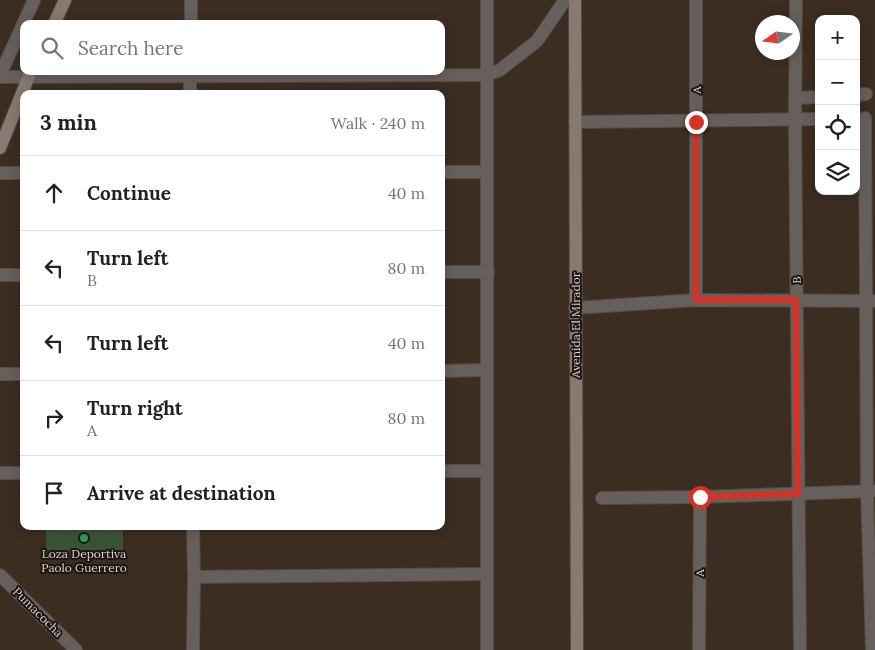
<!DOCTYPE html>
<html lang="en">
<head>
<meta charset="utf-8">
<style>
	:root { --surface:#fff; --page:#f2f2f2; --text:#222; --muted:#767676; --line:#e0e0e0 }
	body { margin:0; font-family:Lora,serif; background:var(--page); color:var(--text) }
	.controls { position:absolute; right:15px; top:15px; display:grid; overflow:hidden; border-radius:10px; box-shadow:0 2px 12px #0003 }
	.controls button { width:45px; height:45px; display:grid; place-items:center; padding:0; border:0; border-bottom:1px solid var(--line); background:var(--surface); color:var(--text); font:25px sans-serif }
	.compass { position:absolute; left:755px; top:15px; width:45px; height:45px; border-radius:50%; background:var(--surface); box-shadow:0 2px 12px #0003; rotate:256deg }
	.stop { position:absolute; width:15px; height:15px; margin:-11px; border:4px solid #d93025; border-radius:50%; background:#fff }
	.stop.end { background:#d93025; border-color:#fff; box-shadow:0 1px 5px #0008 }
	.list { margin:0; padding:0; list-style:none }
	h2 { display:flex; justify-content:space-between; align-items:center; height:65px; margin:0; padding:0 20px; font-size:21px }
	h2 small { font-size:16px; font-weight:400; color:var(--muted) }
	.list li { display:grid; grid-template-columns:32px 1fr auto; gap:15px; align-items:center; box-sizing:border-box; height:75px; padding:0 20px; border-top:1px solid var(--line) }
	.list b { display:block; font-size:19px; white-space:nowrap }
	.list p { margin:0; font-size:16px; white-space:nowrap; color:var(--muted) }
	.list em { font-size:16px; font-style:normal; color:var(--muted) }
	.icon { flex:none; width:28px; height:28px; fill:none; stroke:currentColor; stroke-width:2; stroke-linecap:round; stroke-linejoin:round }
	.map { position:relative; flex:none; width:875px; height:650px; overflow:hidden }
	.search { position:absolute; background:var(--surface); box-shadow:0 2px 12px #0003; left:20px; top:20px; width:425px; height:55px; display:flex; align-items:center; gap:12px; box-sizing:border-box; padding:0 18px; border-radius:10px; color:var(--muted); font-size:19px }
	.panel { position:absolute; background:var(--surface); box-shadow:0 2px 12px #0003; left:20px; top:90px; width:425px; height:440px; border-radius:10px }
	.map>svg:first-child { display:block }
	.green { fill:#3a5335 }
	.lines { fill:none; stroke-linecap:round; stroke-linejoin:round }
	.street-casing { stroke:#584b41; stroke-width:14 }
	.secondary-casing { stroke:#584b41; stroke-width:14 }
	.street { stroke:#675f5b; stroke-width:12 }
	.secondary { stroke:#867a72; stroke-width:12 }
	.route { stroke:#d93025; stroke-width:6 }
	.leisure-dot { fill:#2e9e5b; stroke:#1d1612; stroke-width:2 }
	.labels { text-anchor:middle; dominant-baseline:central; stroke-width:4; stroke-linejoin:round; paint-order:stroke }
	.street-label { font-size:12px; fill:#ddd4cd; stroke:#1d1612 }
	.poi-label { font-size:12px; fill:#ddd4cd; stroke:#1d1612 }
</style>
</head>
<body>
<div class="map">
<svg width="875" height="650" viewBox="0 0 875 650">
	<rect width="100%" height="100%" fill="#3b2d22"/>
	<rect class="green" x="46" y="526" width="77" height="24"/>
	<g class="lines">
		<defs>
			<g id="street">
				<path d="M696,0V300"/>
				<path d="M796,0L795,120L800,650"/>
				<path d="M191,24V0"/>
				<path d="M0,75L34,0"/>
				<path d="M0,77L487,75L500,70L537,41L565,0"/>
				<path d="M190,94V71"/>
				<path d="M856,95L866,94"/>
				<path d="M795,98L819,97"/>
				<path d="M865,118L867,491L872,650"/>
				<path d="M575,122L819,119"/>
				<path d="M441,172H487"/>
				<path d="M0,173H24"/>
				<path d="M441,272H488"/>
				<path d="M0,275H24"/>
				<path d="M575,308L696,300L875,301"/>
				<path d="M441,371L487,370"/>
				<path d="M0,374H24"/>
				<path d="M441,471H487"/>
				<path d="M0,473H24"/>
				<path d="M602,498L700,497L875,491"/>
				<path d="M193,526L194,577L193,650"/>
				<path d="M0,575L76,650"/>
				<path d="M194,577L486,574"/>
				<path d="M487,650V0"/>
				<path d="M699,650L700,497"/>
			</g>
			<g id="secondary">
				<path d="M575,0L577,650"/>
				<path d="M54,24L65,0"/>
				<path d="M0,148L31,71"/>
			</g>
		</defs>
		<use href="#street" class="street-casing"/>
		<use href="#secondary" class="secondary-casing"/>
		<use href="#street" class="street"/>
		<use href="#secondary" class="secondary"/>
	</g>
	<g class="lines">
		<path class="route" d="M696,122V300H796L798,494L700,497"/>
	</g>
	<circle class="leisure-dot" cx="84" cy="538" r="5"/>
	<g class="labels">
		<g class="street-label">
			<text transform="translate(696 90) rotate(-90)">A</text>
			<text transform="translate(796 280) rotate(-90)">B</text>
			<text transform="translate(575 325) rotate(-90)">Avenida El Mirador</text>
			<text transform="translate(699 573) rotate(-90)">A</text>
			<text transform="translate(38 612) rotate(45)">Pumacocha</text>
		</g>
		<g class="poi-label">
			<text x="84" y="553">Loza Deportiva<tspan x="84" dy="14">Paolo Guerrero</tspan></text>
		</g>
	</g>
</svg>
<div class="controls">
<button>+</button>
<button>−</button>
<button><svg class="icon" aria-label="locate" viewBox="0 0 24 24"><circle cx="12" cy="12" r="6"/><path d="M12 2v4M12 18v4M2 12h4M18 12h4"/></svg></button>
<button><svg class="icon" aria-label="layers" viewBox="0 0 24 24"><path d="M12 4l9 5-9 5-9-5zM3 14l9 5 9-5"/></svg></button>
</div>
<svg class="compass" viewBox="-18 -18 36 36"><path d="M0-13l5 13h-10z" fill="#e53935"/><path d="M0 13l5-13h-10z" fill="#767676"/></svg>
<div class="stop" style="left:700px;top:497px"></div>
<div class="stop end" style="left:696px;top:122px"></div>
<div class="search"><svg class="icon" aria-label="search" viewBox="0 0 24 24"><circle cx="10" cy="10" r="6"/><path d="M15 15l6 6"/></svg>Search here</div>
<section class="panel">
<h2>3 min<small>Walk · 240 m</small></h2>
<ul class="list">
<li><svg class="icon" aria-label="ahead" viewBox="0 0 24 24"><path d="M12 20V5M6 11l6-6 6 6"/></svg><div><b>Continue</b></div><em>40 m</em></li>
<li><svg class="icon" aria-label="left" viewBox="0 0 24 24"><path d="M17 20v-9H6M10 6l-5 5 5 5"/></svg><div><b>Turn left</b><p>B</p></div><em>80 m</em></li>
<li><svg class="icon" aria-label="left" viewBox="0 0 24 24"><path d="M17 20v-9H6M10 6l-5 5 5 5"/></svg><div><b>Turn left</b></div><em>40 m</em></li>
<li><svg class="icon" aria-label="right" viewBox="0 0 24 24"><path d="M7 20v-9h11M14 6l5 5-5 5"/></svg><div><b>Turn right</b><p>A</p></div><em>80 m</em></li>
<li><svg class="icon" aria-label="arrive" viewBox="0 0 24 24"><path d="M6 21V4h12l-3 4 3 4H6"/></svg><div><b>Arrive at destination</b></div></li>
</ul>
</section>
</div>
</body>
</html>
